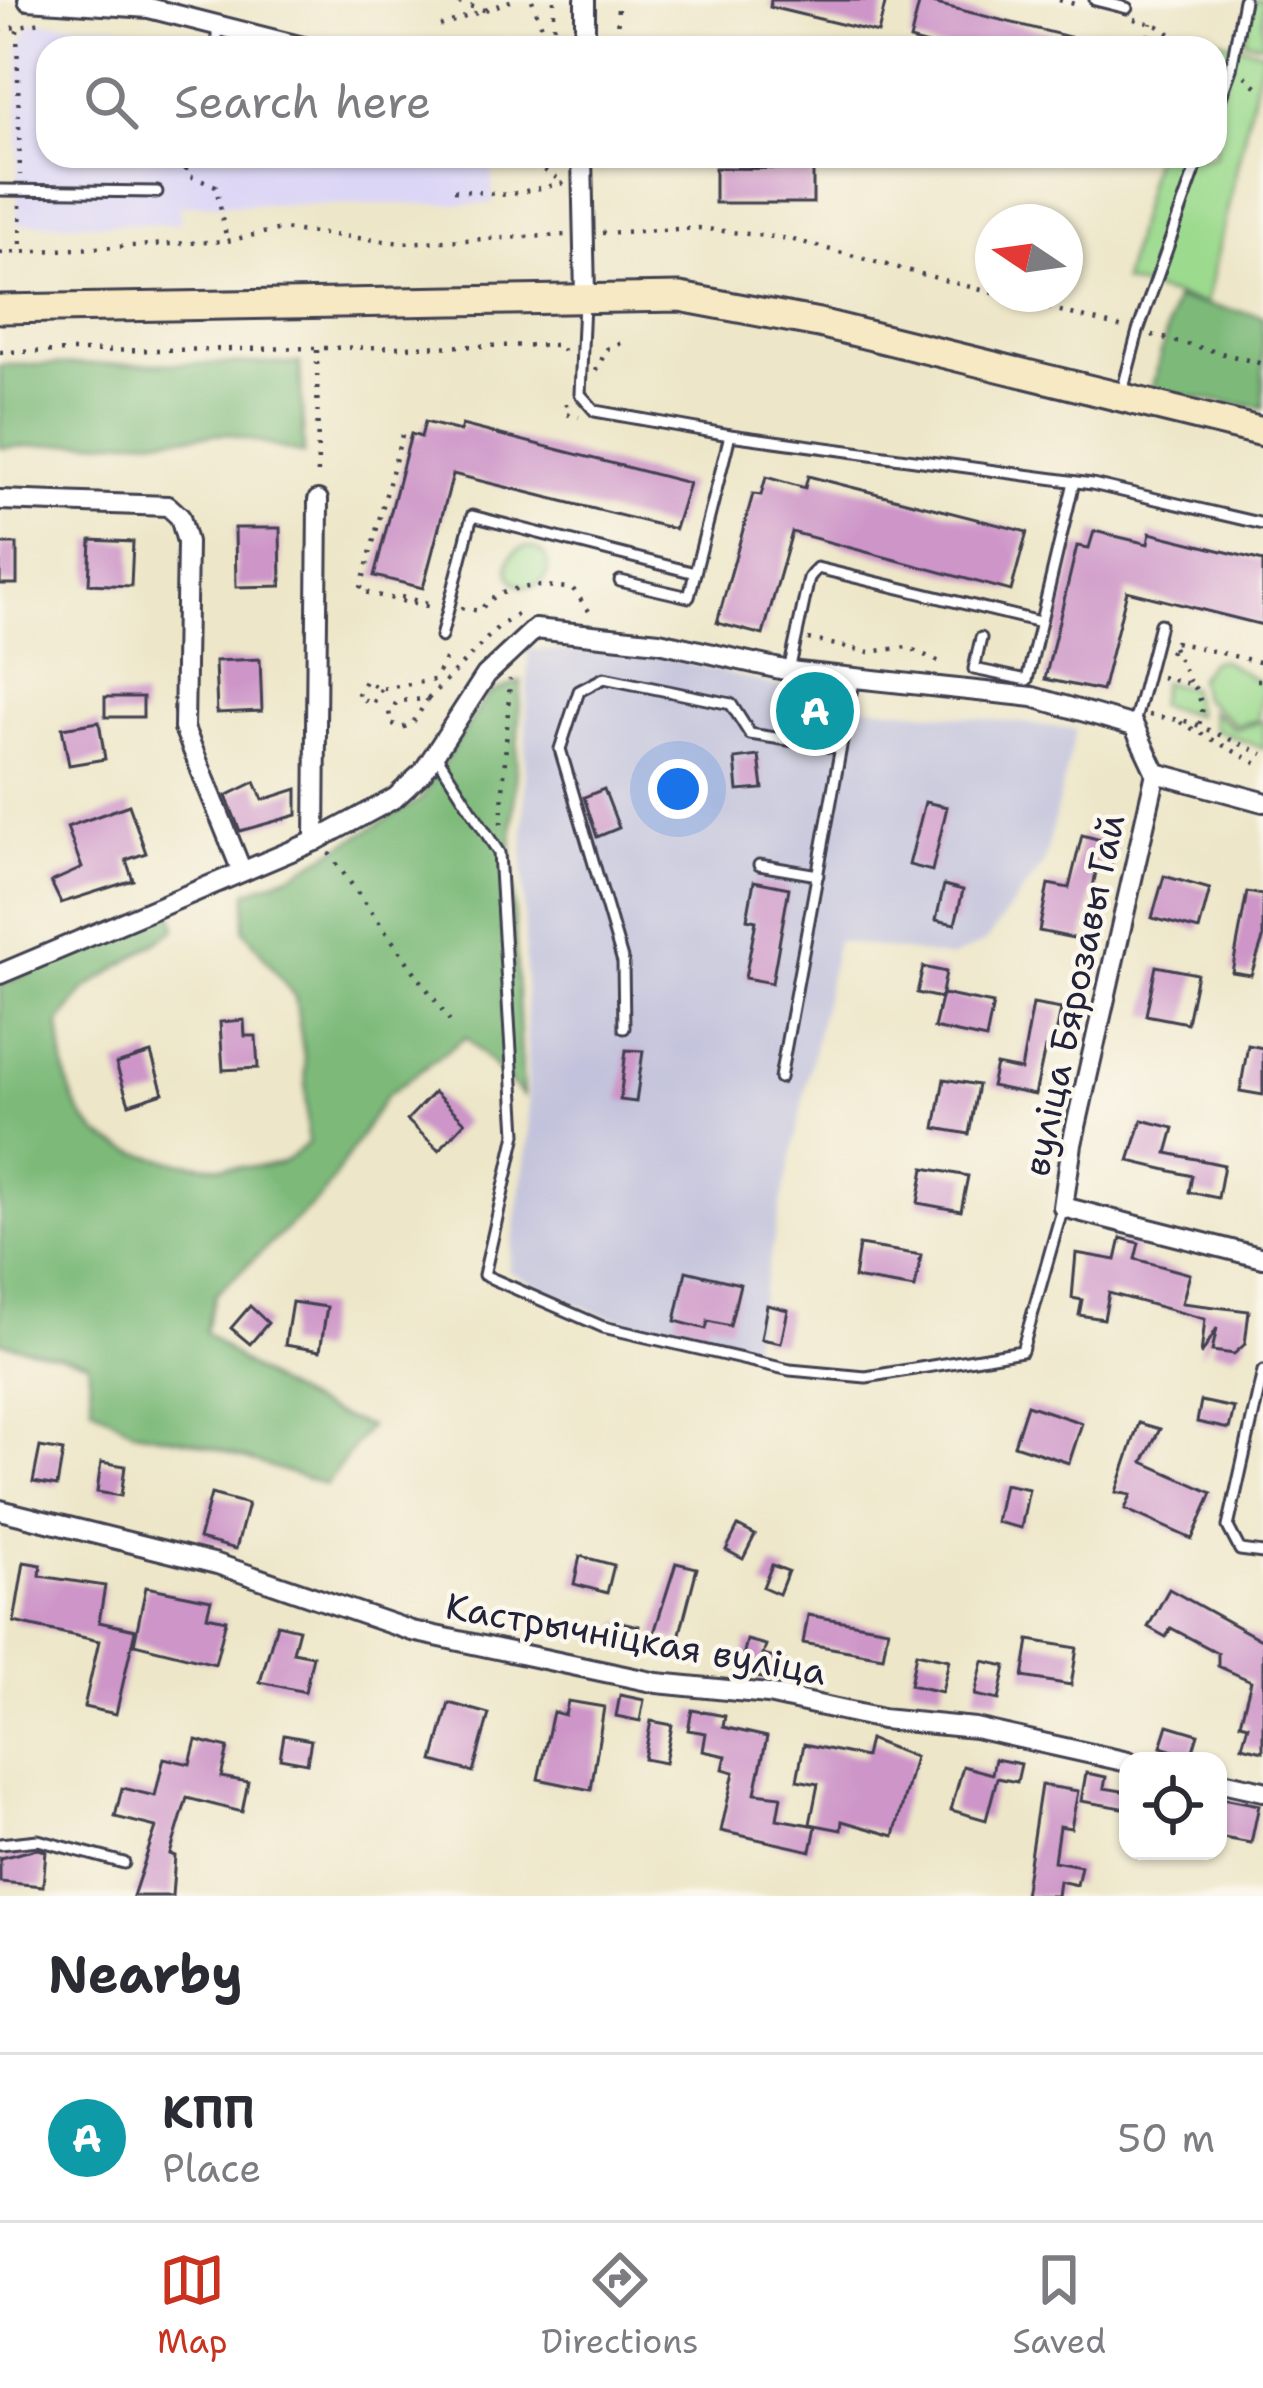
<!DOCTYPE html>
<html lang="en">
<head>
<meta charset="utf-8">
<style>
	:root { --surface:#fff; --page:#f2f2f3; --text:#2b2b33; --muted:#7c7c81; --line:#e1e1e2; --accent:#c8321e }
	body { margin:0; font-family:"Shantell Sans",sans-serif; background:var(--page); color:var(--text) }
	.controls { position:absolute; right:36px; bottom:36px; display:grid; overflow:hidden; border-radius:24px; box-shadow:0 3px 9px #0004 }
	.controls button { width:108px; height:108px; display:grid; place-items:center; padding:0; border:0; border-bottom:3px solid var(--line); background:var(--surface); color:var(--text); font:60px sans-serif }
	.compass { position:absolute; left:975px; top:204px; width:108px; height:108px; border-radius:50%; background:var(--surface); box-shadow:0 3px 9px #0004; rotate:283deg }
	.you { position:absolute; left:678px; top:789px; width:42px; height:42px; margin:-30px; border:9px solid #fff; border-radius:50%; background:#1a73e8; box-shadow:0 0 0 18px #1a73e833 }
	.badge { display:grid; place-items:center; width:78px; height:78px; border-radius:50%; background:var(--accent); color:#fff; font-size:39px; font-weight:700 }
	.pin { position:absolute; translate:-50% -50%; border:6px solid #fff; box-shadow:0 3px 12px #0006 }
	.list { margin:0; padding:0; list-style:none }
	h2 { display:flex; justify-content:space-between; align-items:center; height:156px; margin:0; padding:0 48px; font-size:51px }
	h2 small { font-size:39px; font-weight:400; color:var(--muted) }
	.list li { display:grid; grid-template-columns:78px 1fr auto; gap:36px; align-items:center; box-sizing:border-box; height:168px; padding:0 48px; border-top:3px solid var(--line) }
	.list b { display:block; font-size:45px; white-space:nowrap }
	.list p { margin:0; font-size:39px; white-space:nowrap; color:var(--muted) }
	.list em { font-size:39px; font-style:normal; color:var(--muted) }
	.icon { flex:none; width:66px; height:66px; fill:none; stroke:currentColor; stroke-width:2; stroke-linecap:round; stroke-linejoin:round }
	.map { position:relative; flex:none; width:1263px; height:1896px; overflow:hidden }
	.search { position:absolute; background:var(--surface); box-shadow:0 3px 9px #0004; left:36px; right:36px; top:36px; height:132px; display:flex; align-items:center; gap:30px; box-sizing:border-box; padding:0 42px; border-radius:36px; color:var(--muted); font-size:45px }
	.sheet { height:324px; background:var(--surface) }
	nav { display:flex; justify-content:space-around; align-items:center; box-sizing:border-box; height:168px; border-top:3px solid var(--line); background:var(--surface); font-size:33px; color:var(--muted) }
	nav a { display:grid; justify-items:center; gap:6px }
	nav .on { color:var(--accent) }
	.map>svg:first-child { display:block }
	.built { fill:#dcd6f6 }
	.industrial { fill:#c2c2dc }
	.green { fill:#9cda8e; stroke:#5f7e64; stroke-width:3 }
	.forest { fill:#7dba79; stroke:#506e5a; stroke-width:3 }
	.building { fill:#cd95c8 }
	.lines { fill:none; stroke-linecap:round; stroke-linejoin:round }
	.lane-casing { stroke:#403f50; stroke-width:15 }
	.street-casing { stroke:#403f50; stroke-width:24 }
	.secondary-casing { stroke:#403f50; stroke-width:33 }
	.path { stroke:#403f50; stroke-width:4.5; stroke-dasharray:3 9; stroke-linecap:butt }
	.lane { stroke:#fff; stroke-width:9 }
	.street { stroke:#fff; stroke-width:18 }
	.secondary { stroke:#f6e9c3; stroke-width:27 }
	.labels { text-anchor:middle; dominant-baseline:central; stroke-width:9; stroke-linejoin:round; paint-order:stroke }
	.street-label { font-size:36px; fill:#22223b; stroke:#fbf7ec }
</style>
</head>
<body>
<div class="map">
<svg width="1263" height="1896" viewBox="0 0 1263 1896">
	<rect width="100%" height="100%" fill="#fbf7ec"/>
	<filter id="ink" filterUnits="userSpaceOnUse"><feTurbulence type="fractalNoise" baseFrequency=".00833" numOctaves="2"/><feDisplacementMap in="SourceGraphic" scale="24" xChannelSelector="R" yChannelSelector="G"/><feConvolveMatrix kernelMatrix="1 2 1 2 8 2 1 2 1" color-interpolation-filters="sRGB"/></filter>
	<filter id="wash" filterUnits="userSpaceOnUse"><feTurbulence type="fractalNoise" baseFrequency=".004" numOctaves="4" result="noise"/><feDisplacementMap in="SourceGraphic" scale="48" xChannelSelector="R" yChannelSelector="G"/><feGaussianBlur stdDeviation="2.7" result="paint"/><feColorMatrix in="noise" values="0 0 0 0 0 0 0 0 0 0 0 0 0 0 0 0 0 1.4 0 .05"/><feComposite in="paint" operator="in"/></filter>
	<g filter="url(#wash)">
		<rect width="100%" height="100%" fill="#ede6c8"/>
		<path class="built" d="M40,22L114,25L229,48H48V156H492L493,204L180,205V224H17L19,46L30,25Z"/>
		<path class="industrial" d="M528,649L655,655L848,704L1076,729L1044,863L985,942L951,958L837,941L750,1352L596,1313L508,1271L529,1137L523,861Z"/>
		<g class="green">
			<path d="M1255,0H1263V44L1244,40Z"/>
			<path d="M1185,31L1263,51L1206,304L1123,282L1154,156H1215V48H1181Z"/>
			<circle cx="528" cy="567" r="20"/>
			<path d="M1221,659L1263,684L1258,720L1236,725L1202,698L1198,678L1210,662Z"/>
			<path d="M1162,682L1190,688L1196,715L1158,706Z"/>
			<path d="M1211,711L1235,729L1263,721V748L1214,730Z"/>
		</g>
		<g class="forest">
			<path d="M1175,299L1263,316V408L1151,391Z"/>
			<path d="M300,363L304,454L227,434L0,448V365Z"/>
			<path d="M521,681L511,854L523,1096L466,1037L386,1096L323,1195L215,1295L205,1332C255,1375 305,1406 369,1426L326,1485L195,1442L134,1431L92,1406L88,1362L0,1342V986L166,911L173,913L176,929L84,990L59,1024C63,1060 65,1100 92,1128C126,1163 232,1173 278,1164C289,1161 299,1150 308,1143L305,1063L295,997L244,930L247,892L295,873L420,800L488,694Z"/>
		</g>
		<g id="blocks">
			<g class="building">
				<path d="M771,0H886L878,33L770,7Z"/>
				<path d="M920,0L1090,42L1089,48H939L910,40Z"/>
				<path d="M715,168L813,169V203H715Z"/>
				<path d="M425,422L460,431L462,425L689,483L675,529L453,474L423,588L374,576L411,434L421,437Z"/>
				<path d="M808,476L1027,532L1011,591L792,532L763,635L717,623L753,494L761,495L766,477L805,488Z"/>
				<path d="M235,528H280L281,586L236,587Z"/>
				<path d="M1094,531L1148,544L1150,533L1263,561V625L1127,591L1102,691L1045,679L1077,546L1089,548Z"/>
				<path d="M91,540L133,542L131,586L89,584Z"/>
				<rect x="0" y="544" width="17" height="40"/>
				<path d="M260,659L262,711L217,713L215,661Z"/>
				<path d="M801,694L833,699L829,729L797,724Z"/>
				<rect x="105" y="697" width="38" height="20"/>
				<path d="M99,722L105,759L69,765L62,728Z"/>
				<path d="M759,756L763,789L738,791L735,759Z"/>
				<path d="M255,782L263,800L297,789V815L240,831L226,796Z"/>
				<path d="M604,789L619,828L597,837L584,797Z"/>
				<path d="M925,802L947,807L932,871L909,865Z"/>
				<path d="M129,805L146,853L126,860L133,880L61,903L51,882L82,868L67,827Z"/>
				<path d="M1082,835L1116,844L1110,869L1097,866L1083,940L1039,931L1048,884L1069,888Z"/>
				<path d="M1164,876L1210,889L1199,930L1152,918Z"/>
				<path d="M754,881L789,888L772,983L745,978L756,921L747,919Z"/>
				<path d="M944,885L963,890L955,924L936,920Z"/>
				<path d="M1247,892L1263,895V939L1251,975L1232,972Z"/>
				<path d="M1156,966L1197,974L1187,1023L1146,1015Z"/>
				<path d="M923,967L946,972L941,998L917,993Z"/>
				<path d="M942,994L993,1004L986,1039L934,1028Z"/>
				<path d="M1033,1004L1061,1009L1053,1050L1045,1048L1035,1095L991,1086L996,1065L1021,1070Z"/>
				<path d="M244,1020L245,1036H256L258,1068L223,1070L220,1022Z"/>
				<path d="M1248,1045L1263,1048V1095L1240,1091Z"/>
				<path d="M626,1050L643,1051L636,1102L620,1100Z"/>
				<path d="M151,1053L163,1093L129,1104L116,1064Z"/>
				<path d="M944,1079L978,1085L969,1134L935,1128Z"/>
				<path d="M434,1092L465,1122L439,1150L407,1120Z"/>
				<path d="M1142,1120L1174,1128L1167,1153L1224,1165L1218,1198L1189,1192L1192,1176L1129,1161Z"/>
				<path d="M924,1168L968,1176L961,1211L918,1203Z"/>
				<path d="M1121,1238L1139,1243L1135,1259L1190,1274L1182,1303L1249,1311L1245,1344L1234,1354L1212,1351L1217,1328L1201,1355L1205,1319L1109,1293L1104,1319L1079,1315L1082,1300L1072,1298L1076,1253L1116,1260Z"/>
				<path d="M859,1245L921,1255L915,1288L854,1278Z"/>
				<path d="M686,1271L740,1284L730,1326L708,1321L706,1329L675,1321Z"/>
				<path d="M292,1302L327,1307L320,1351L285,1345Z"/>
				<path d="M767,1305L788,1310L781,1343L761,1339Z"/>
				<path d="M250,1306L268,1323L250,1344L231,1328Z"/>
				<path d="M1201,1401L1234,1408L1229,1429L1197,1422Z"/>
				<path d="M1027,1405L1082,1423L1069,1463L1014,1445Z"/>
				<path d="M1139,1423L1160,1429L1143,1462L1212,1493L1192,1539L1125,1509L1131,1495L1116,1492Z"/>
				<path d="M40,1447L63,1451L57,1486L33,1482Z"/>
				<path d="M101,1462L125,1466L121,1496L97,1492Z"/>
				<path d="M1004,1484L1029,1489L1021,1528L996,1522Z"/>
				<path d="M211,1494L248,1504L236,1549L199,1539Z"/>
				<path d="M738,1526L755,1535L743,1559L726,1550Z"/>
				<path d="M580,1556L614,1565L607,1593L574,1584Z"/>
				<path d="M24,1562L41,1565L40,1576L105,1586L99,1622L135,1630L116,1714L84,1707L99,1641L14,1622Z"/>
				<path d="M676,1563L697,1568L678,1641L653,1636Z"/>
				<path d="M772,1565L788,1571L779,1594L763,1587Z"/>
				<path d="M146,1587L211,1600L207,1616L226,1620L215,1664L134,1644Z"/>
				<path d="M1169,1589L1263,1641V1751L1242,1746L1248,1725L1240,1723L1251,1681L1218,1666V1653L1171,1628L1166,1637L1148,1627Z"/>
				<path d="M808,1615L888,1629L883,1657L803,1643Z"/>
				<path d="M620,1622L639,1626L634,1648L615,1644Z"/>
				<path d="M277,1624L299,1629L293,1652L313,1656L305,1692L260,1682Z"/>
				<path d="M747,1640L766,1645L763,1655L785,1661L780,1683L739,1672Z"/>
				<path d="M1029,1640L1077,1648L1071,1685L1023,1677Z"/>
				<path d="M916,1653L949,1660L942,1692L910,1685Z"/>
				<path d="M983,1661L1006,1666L999,1700L975,1695Z"/>
				<path d="M620,1695L644,1700L640,1721L616,1716Z"/>
				<path d="M568,1701L604,1707L591,1790L538,1779L553,1712L565,1715Z"/>
				<path d="M449,1703L489,1714L473,1772L433,1761Z"/>
				<path d="M692,1710L725,1716L723,1727L767,1737L755,1793L781,1796L777,1819L816,1826L811,1851L721,1831L734,1772L723,1769L726,1756L703,1751L706,1733L688,1730Z"/>
				<path d="M651,1721L672,1725L665,1763L644,1759Z"/>
				<path d="M1168,1725L1198,1734L1191,1757L1161,1747Z"/>
				<path d="M284,1735L311,1740L307,1763L280,1758Z"/>
				<path d="M869,1739L915,1757L894,1836L842,1821L841,1830L810,1824L818,1784L797,1780L804,1744L865,1757Z"/>
				<path d="M196,1740L228,1748L221,1777L248,1782L242,1812L187,1798L170,1854L175,1856L172,1896H133L156,1827L115,1817L122,1788L155,1796L164,1758L190,1764Z"/>
				<path d="M995,1759L1021,1764L1017,1782L997,1778L986,1820L951,1810L963,1766L992,1774Z"/>
				<path d="M1086,1773L1106,1777L1104,1788L1128,1792V1809L1081,1801Z"/>
				<path d="M1041,1785L1078,1791L1071,1828L1059,1826L1054,1861L1081,1866L1077,1885L1059,1881L1057,1896H1024Z"/>
				<path d="M1218,1797L1259,1805L1251,1843L1218,1837Z"/>
				<path d="M37,1849L46,1851L43,1886L0,1882V1858Z"/>
			</g>
		</g>
	</g>
	<g filter="url(#ink)">
		<use href="#blocks" fill-opacity="0" stroke="#403f50" stroke-width="3"/>
		<g class="lines">
			<defs>
				<g id="lane">
					<path d="M1095,0L1127,8"/>
					<path d="M217,48V26"/>
					<path d="M1215,114L1231,69L1244,0"/>
					<path d="M0,190L157,192"/>
					<path d="M584,302L580,394L595,411L730,435L1092,484L1263,524"/>
					<path d="M1122,392L1138,331L1200,156"/>
					<path d="M620,581L689,597L695,573"/>
					<path d="M441,637L472,516L695,573L730,435"/>
					<path d="M981,638L974,669L1027,680L1074,482"/>
					<path d="M789,671L809,578L817,568L1040,622"/>
					<path d="M1134,724L1160,624"/>
					<path d="M436,755L499,853L516,1134L484,1275L603,1327L790,1370L866,1377L1022,1351L1063,1207"/>
					<path d="M759,865L818,875"/>
					<path d="M624,1028L623,962L560,749L579,691L604,678L731,704L750,734L839,748"/>
					<path d="M780,1078L854,676"/>
					<path d="M1263,1371L1228,1527L1240,1550L1263,1553"/>
					<path d="M0,1844L38,1840L124,1863"/>
				</g>
				<g id="street">
					<path d="M28,0L149,8L307,48"/>
					<path d="M585,48V0"/>
					<path d="M582,156L585,295"/>
					<path d="M0,500L168,506L180,517L187,542L184,728L241,869"/>
					<path d="M1156,773L1072,1144L1063,1207L1263,1258"/>
					<path d="M1156,773L1263,802"/>
					<path d="M315,841L318,500"/>
					<path d="M0,974L315,841L395,798L423,772L486,675L535,629L659,642L789,671L1033,697L1134,726L1156,773"/>
					<path d="M0,1510L217,1564L412,1631L657,1683L768,1694L882,1719L975,1728L1128,1762"/>
					<path d="M1218,1781L1263,1791"/>
				</g>
				<path id="secondary" d="M0,309L680,297L819,323L1263,432"/>
			</defs>
			<use href="#lane" class="lane-casing"/>
			<use href="#street" class="street-casing"/>
			<use href="#secondary" class="secondary-casing"/>
			<g class="path">
				<path d="M447,0L488,11"/>
				<path d="M532,0L546,37L554,41"/>
				<path d="M554,0V48"/>
				<path d="M1059,0L1082,6"/>
				<path d="M1134,19L1158,26L1192,48"/>
				<path d="M440,26L513,0"/>
				<path d="M0,30L41,22"/>
				<path d="M17,30L20,175"/>
				<path d="M184,48H189"/>
				<path d="M617,48L618,0"/>
				<path d="M875,48L881,42L884,48"/>
				<path d="M1146,48L1151,23"/>
				<path d="M1245,76L1263,92"/>
				<path d="M186,156V175L216,186L227,241"/>
				<path d="M454,190L507,195L564,183L523,156"/>
				<path d="M20,205L21,253"/>
				<path d="M602,233L698,228L790,239L1124,328"/>
				<path d="M0,253L227,241L281,229L402,243L567,235"/>
				<path d="M1152,335L1263,364"/>
				<path d="M317,350L318,482"/>
				<path d="M0,352L560,345L565,354"/>
				<path d="M596,371L607,349L626,341"/>
				<path d="M566,403V414L579,417"/>
				<path d="M402,435L360,591L436,609"/>
				<path d="M401,597L432,604"/>
				<path d="M461,608L480,611C498,583 544,584 573,589L594,618"/>
				<path d="M808,639L869,652L907,647L946,665"/>
				<path d="M1173,647L1191,684"/>
				<path d="M1170,653L1175,642L1263,663"/>
				<path d="M1161,677L1194,685L1203,707L1199,726"/>
				<path d="M1257,680H1263"/>
				<path d="M381,689L373,704L357,696L365,681L381,689L434,680L449,652"/>
				<path d="M428,699L412,724L402,728L391,723L389,712L398,701L428,699L498,627L520,613"/>
				<path d="M1149,715L1190,722L1263,754"/>
				<path d="M1180,722L1263,767"/>
				<path d="M501,824L510,679"/>
				<path d="M329,853L450,1021"/>
			</g>
			<use href="#lane" class="lane"/>
			<use href="#street" class="street"/>
			<use href="#secondary" class="secondary"/>
		</g>
	</g>
	<g class="labels">
		<g class="street-label">
			<text transform="translate(1074 995) rotate(-78)">вуліца Бярозавы Гай</text>
			<text transform="translate(636 1639) rotate(10)">Кастрычніцкая вуліца</text>
		</g>
	</g>
</svg>
<div class="controls">
<button><svg class="icon" aria-label="locate" viewBox="0 0 24 24"><circle cx="12" cy="12" r="6"/><path d="M12 2v4M12 18v4M2 12h4M18 12h4"/></svg></button>
</div>
<svg class="compass" viewBox="-18 -18 36 36"><path d="M0-13l5 13h-10z" fill="#e53935"/><path d="M0 13l5-13h-10z" fill="#7c7c81"/></svg>
<div class="you"></div>
<div class="pin badge" style="left:815px;top:711px;background:#0f9aa8">A</div>
<div class="search"><svg class="icon" aria-label="search" viewBox="0 0 24 24"><circle cx="10" cy="10" r="6"/><path d="M15 15l6 6"/></svg>Search here</div>
</div>
<section class="sheet">
<h2>Nearby<small></small></h2>
<ul class="list">
<li><span class="badge" style="background:#0f9aa8">A</span><div><b>КПП</b><p>Place</p></div><em>50 m</em></li>
</ul>
</section>
<nav>
<a class="on"><svg class="icon" aria-label="map" viewBox="0 0 24 24"><path d="M3 6l6-2 6 2 6-2v14l-6 2-6-2-6 2zM9 4v14M15 6v14"/></svg>Map</a>
<a><svg class="icon" aria-label="directions" viewBox="0 0 24 24"><path d="M12 3l9 9-9 9-9-9zM9 14v-3h6M13 9l2 2-2 2"/></svg>Directions</a>
<a><svg class="icon" aria-label="saved" viewBox="0 0 24 24"><path d="M7 4h10v16l-5-4-5 4z"/></svg>Saved</a>
</nav>
</body>
</html>
